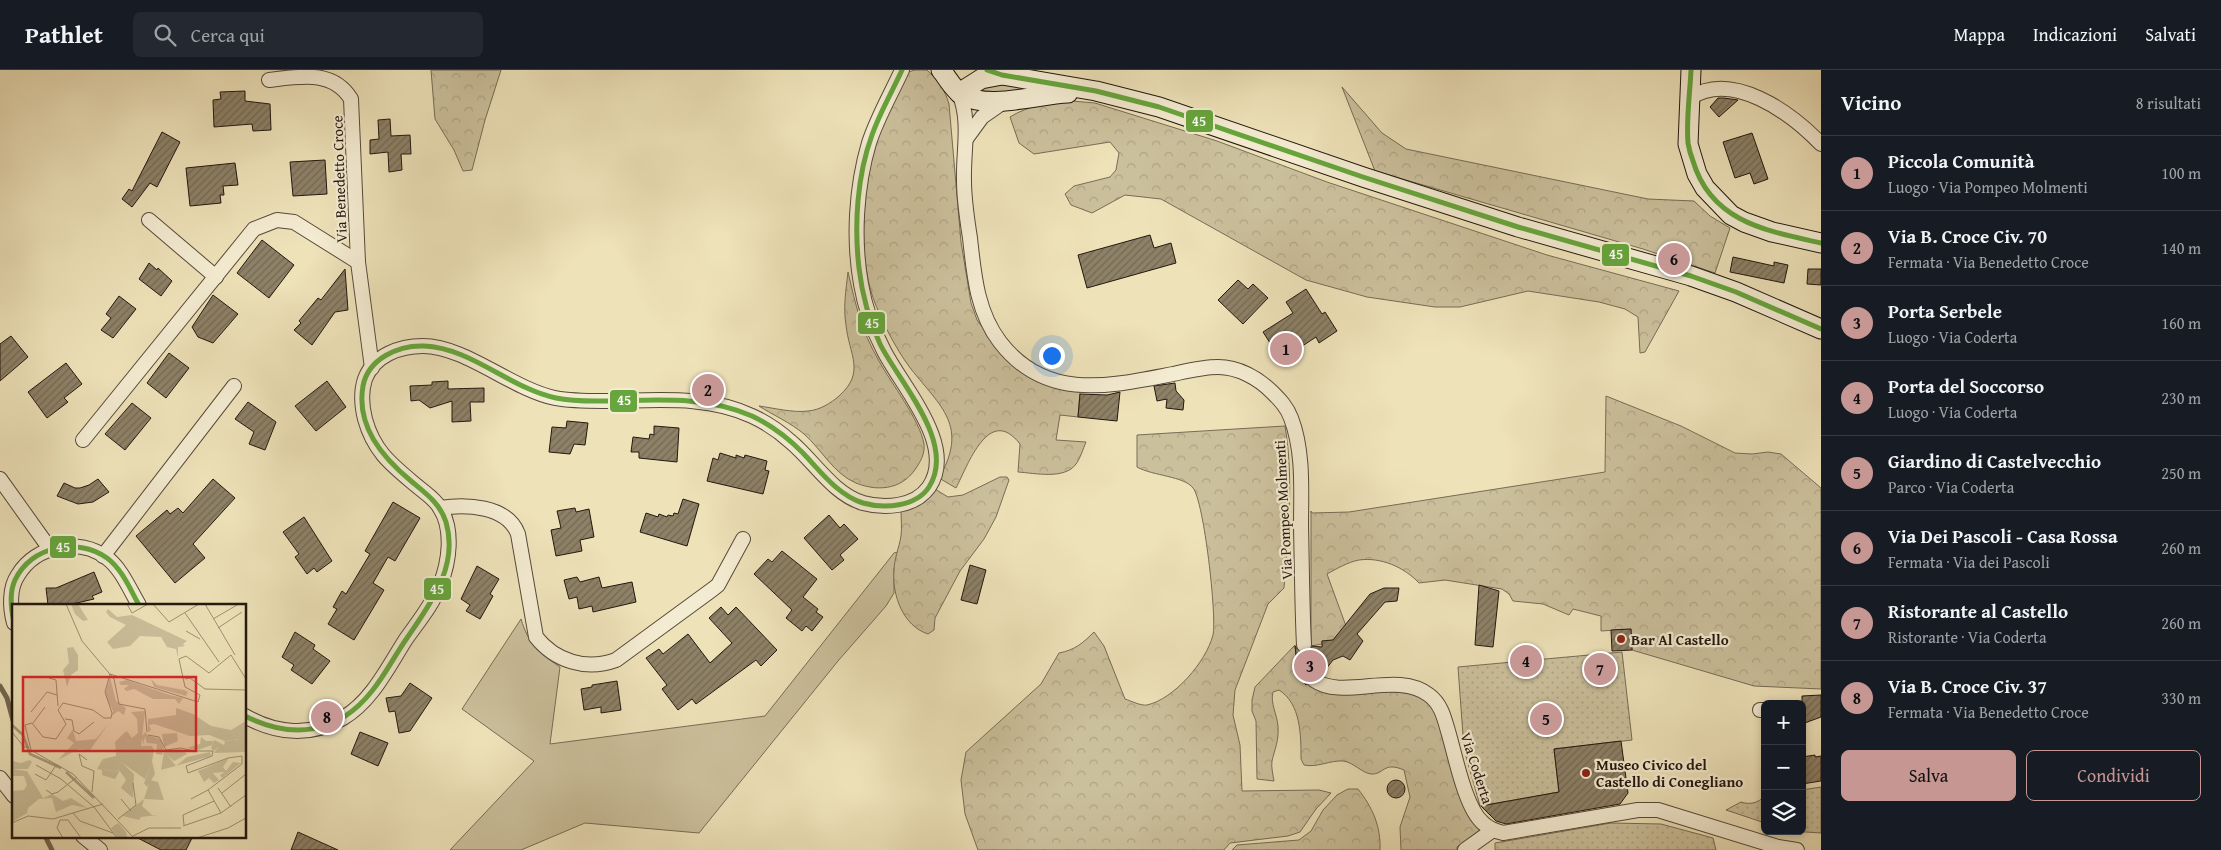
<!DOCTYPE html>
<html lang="it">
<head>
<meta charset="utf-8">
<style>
	:root { --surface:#171b24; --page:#242831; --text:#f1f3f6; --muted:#9ea1a6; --line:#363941; --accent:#c59692 }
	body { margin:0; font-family:"Gentium Book Plus",serif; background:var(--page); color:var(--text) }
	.controls { position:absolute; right:15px; bottom:15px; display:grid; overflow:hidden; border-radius:8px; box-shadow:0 2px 8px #0003 }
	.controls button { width:45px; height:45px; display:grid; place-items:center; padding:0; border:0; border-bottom:1px solid var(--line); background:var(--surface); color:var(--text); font:25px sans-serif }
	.you { position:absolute; left:1051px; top:285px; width:18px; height:18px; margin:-12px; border:4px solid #fff; border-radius:50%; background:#1a73e8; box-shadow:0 0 0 8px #1a73e833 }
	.badge { display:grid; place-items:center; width:32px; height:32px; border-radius:50%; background:var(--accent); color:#111; font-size:16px; font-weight:700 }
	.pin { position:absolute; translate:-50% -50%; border:2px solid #fff; box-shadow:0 1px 5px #0006 }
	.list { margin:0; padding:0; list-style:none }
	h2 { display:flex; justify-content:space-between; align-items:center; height:65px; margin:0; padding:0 20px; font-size:21px }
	h2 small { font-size:16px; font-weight:400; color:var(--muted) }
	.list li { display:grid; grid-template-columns:32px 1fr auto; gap:15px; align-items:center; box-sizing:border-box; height:75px; padding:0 20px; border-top:1px solid var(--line) }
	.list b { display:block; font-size:19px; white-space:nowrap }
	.list p { margin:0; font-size:16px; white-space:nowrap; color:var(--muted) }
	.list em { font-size:16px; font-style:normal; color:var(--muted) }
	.actions { display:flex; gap:10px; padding:15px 20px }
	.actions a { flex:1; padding:11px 0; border:1px solid var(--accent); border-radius:8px; text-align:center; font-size:18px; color:var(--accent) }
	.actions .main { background:var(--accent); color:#111 }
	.icon { flex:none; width:28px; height:28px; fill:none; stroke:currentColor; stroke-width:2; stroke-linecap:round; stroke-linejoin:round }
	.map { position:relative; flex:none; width:1821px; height:780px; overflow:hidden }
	header { display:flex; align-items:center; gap:30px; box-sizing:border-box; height:70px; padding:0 25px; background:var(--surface); border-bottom:1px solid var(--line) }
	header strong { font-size:24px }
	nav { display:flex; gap:28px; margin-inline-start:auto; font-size:18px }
	.search { width:350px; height:45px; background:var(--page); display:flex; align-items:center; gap:12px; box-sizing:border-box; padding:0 18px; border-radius:8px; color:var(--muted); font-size:19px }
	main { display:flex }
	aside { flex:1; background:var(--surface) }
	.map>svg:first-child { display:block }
	.grass { fill:#cbc09c; stroke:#776c56 }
	.forest { fill:url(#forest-crowns); stroke:#776c56 }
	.garden { fill:url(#garden-dots); stroke:#776c56 }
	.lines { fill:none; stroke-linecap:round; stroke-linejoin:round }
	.stream { stroke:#736852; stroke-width:5 }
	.building { fill:url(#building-hatch); stroke:#23180f }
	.street-tunnel { stroke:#c5ba97; stroke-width:14; stroke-dasharray:14 7; stroke-linecap:butt }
	.street-casing { stroke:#564a3a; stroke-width:16 }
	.secondary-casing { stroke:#23180f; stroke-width:21 }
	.street { stroke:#f4ecd2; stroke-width:14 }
	.secondary { stroke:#f4ecd2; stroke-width:19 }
	.bus-1-casing { stroke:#f4ecd2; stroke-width:9 }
	.bus-1 { stroke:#66a63c; stroke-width:5 }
	.poi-dot { fill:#8f2418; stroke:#f4ecd2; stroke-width:2 }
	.labels { text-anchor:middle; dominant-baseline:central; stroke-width:4.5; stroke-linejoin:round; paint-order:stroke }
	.street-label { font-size:15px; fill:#23180f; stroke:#f4ecd2 }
	.poi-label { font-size:15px; font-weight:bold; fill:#23180f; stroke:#f4ecd2; text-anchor:start }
	.inset-river { fill:none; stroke:#a99d7f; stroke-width:2.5 }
	.inset-road { fill:none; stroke:#9d9175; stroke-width:1 }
	.view { fill:#d62828; fill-opacity:0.15; stroke:#d62828; stroke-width:2.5 }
	.inset-edge { fill:none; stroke:#23180f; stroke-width:2.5 }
	.line-badge { stroke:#f4ecd2; stroke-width:2 }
	.badge-label { font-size:14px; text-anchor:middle; font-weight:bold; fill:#fff }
</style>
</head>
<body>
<header>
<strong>Pathlet</strong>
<div class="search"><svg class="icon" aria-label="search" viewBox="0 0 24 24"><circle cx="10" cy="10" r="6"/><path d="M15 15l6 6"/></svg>Cerca qui</div>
<nav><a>Mappa</a><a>Indicazioni</a><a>Salvati</a></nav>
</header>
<main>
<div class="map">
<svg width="1821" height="780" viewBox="0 0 1821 780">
	<defs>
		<pattern id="forest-crowns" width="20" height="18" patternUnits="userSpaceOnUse" patternTransform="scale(1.25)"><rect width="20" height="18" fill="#cbc09c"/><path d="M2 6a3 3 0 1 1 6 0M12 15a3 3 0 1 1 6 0" fill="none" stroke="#aea485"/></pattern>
		<pattern id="garden-dots" width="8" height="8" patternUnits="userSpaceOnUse" patternTransform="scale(1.25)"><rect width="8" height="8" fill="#cbc09c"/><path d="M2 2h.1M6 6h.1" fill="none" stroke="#aea485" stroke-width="1.8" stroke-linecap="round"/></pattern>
		<pattern id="building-hatch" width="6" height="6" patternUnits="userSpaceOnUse" patternTransform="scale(1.25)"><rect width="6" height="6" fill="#8d8167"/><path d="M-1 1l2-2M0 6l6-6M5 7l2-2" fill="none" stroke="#736953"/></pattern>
	</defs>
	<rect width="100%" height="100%" fill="#eee2b9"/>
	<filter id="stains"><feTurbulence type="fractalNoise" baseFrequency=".004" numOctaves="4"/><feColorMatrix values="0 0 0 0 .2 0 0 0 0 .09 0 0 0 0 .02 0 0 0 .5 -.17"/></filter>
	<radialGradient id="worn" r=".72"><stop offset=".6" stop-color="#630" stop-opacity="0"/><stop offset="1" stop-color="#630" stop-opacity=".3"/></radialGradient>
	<g class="grass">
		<path d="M989,11L1061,16L986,25L979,23V17Z"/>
		<path d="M898,482L894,499V523L886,536L838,591L699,763L585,753L521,780H450L534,691L462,639L521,549C529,575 538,582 560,597L550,674L765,646L894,483Z"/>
	</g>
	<g class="forest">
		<path d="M431,0H501L485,50L472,100L463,101L454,80L435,49Z"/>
		<path d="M915,0H927C938,10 945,20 949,34L961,172L971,233L977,250L998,278L1038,308L1080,322L1078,347L1060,345L1056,370L1086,372C1083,379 1080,389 1076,394C1065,410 1034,403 1018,402L1020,374C989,334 968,395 956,418L939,408C969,356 941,337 911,299C896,280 876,241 870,218C860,178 863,137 870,97C872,87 873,76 876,67C884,45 898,24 908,2Z"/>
		<path d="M1342,17L1382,63L1406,79L1648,129L1694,131L1710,146L1730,158L1715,203L1643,179L1375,101Z"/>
		<path d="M1072,31L1095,33L1217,71L1327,112L1547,185L1679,221L1645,282L1640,283L1638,247L1625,239L1599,232L1528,221L1460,237H1435L1367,227L1306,210L1161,129L1125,125L1092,143L1071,135L1065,124L1074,116L1110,107L1116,100L1119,83L1110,72L1034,84L1019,73L1010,47C1029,35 1050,33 1072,31Z"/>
		<path d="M848,202C856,236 861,260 879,291C891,313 920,350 924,374C925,381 922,389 918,395C905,418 881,423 856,413C834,404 822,380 804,364C791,353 773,345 759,336C774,338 793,343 808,341C820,340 831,333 839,326C866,302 849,285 846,255C843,237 846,220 848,202Z"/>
		<path d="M1606,326L1681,356L1735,383L1752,384L1768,382L1781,384L1821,418V619L1754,616L1632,580L1631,559L1601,561V546L1573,539L1569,545L1543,534L1513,531L1509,524L1502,519L1445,510L1419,513C1404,497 1381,487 1359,490C1348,492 1336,499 1327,504L1346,556L1333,570L1322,571V574L1311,576V441L1312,443L1349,442L1605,402Z"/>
		<path d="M1285,356C1294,409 1288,465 1284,518L1268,534L1235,620L1233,645L1240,675L1242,721L1319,720L1331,723L1316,739L1300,762L1288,766L1230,773L1224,780H978L965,744L961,710L966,682L1041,614L1059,583C1075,580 1083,573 1094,562L1104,576L1125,629C1131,631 1141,636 1147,635C1174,629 1206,592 1213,565C1217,547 1204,431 1193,418C1184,406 1153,406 1137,397V365Z"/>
		<path d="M1000,407H1007L1009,410L996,447L984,469L960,501L935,548L934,560L928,564C903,556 892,525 894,501C894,489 899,478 901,466C902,458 901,448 901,439L930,416L948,427L963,425Z"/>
		<path d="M1295,575L1298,603L1306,615L1309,613L1416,624L1428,631L1435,639L1481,759L1457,777V780H1401L1400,757L1410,727L1404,700C1383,691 1384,705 1371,704C1362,703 1353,692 1343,691C1330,690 1317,698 1304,695L1301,689C1301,665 1301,634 1279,620L1273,622C1270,633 1277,644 1278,656C1279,671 1275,678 1272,691C1271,697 1273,705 1274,711L1257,709L1256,651L1252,641V630L1255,617Z"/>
		<path d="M1348,719H1358C1373,738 1381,757 1380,780H1232L1237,775L1299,770L1311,761L1323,740L1337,725Z"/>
	</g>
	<g class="garden">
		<path d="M1622,582L1632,670L1554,679L1559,722L1480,736L1464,679L1458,597Z"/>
		<path d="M1821,717V763L1791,761H1802V720Z"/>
		<path d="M1765,726V753L1726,740L1741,732C1750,735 1758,733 1765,726Z"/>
		<path d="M1611,753L1661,754L1713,768L1716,780H1495V773Z"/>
	</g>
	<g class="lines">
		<g class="stream">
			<path d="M0,616L7,628L14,654"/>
			<path d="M45,766L52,780"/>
		</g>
	</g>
	<g class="building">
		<path d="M245,21V31L270,34L271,60L253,61L252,54L214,57L213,30L221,29L220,22Z"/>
		<path d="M1718,28H1724L1738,30L1719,47L1710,37Z"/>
		<path d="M390,49L391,66L410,65L411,84H401L402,100L389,102L388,82L370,84V70L379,69L378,50Z"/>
		<path d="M162,62L180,72L157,117L150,113L132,137L122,129L129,119L132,121Z"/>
		<path d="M1752,63L1768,109L1754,114L1750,103L1735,108L1723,72Z"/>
		<path d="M325,90L327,124L293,126L290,92Z"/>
		<path d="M235,93L238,115L223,116L224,125H220L221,133L190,136L186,98Z"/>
		<path d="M1150,165L1154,178L1171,173L1176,193L1087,218L1078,185Z"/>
		<path d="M262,170L294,195L269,228L237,203Z"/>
		<path d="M1733,187L1774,196V192L1788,195L1784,213L1730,202Z"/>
		<path d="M149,193L157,200L158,198L172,211L161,226L139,209Z"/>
		<path d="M345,199L348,240L335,242L312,275L294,260L301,253L299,251L318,228L321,230Z"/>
		<path d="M1808,199H1821V215L1807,214Z"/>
		<path d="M1238,210L1248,219L1253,214L1268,228L1243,254L1218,230Z"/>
		<path d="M1306,219L1322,244L1325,242L1337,261L1319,273L1316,267L1281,290L1263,262L1293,243L1286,232Z"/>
		<path d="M213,225L238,244L213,273L198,267L192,257Z"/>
		<path d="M119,226L136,239L113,268L101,260L111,248L106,244Z"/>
		<path d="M11,266L28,287L0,311V274Z"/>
		<path d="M169,283L189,298L166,328L147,313Z"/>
		<path d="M66,293L82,314L64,328L68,332L47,348L28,322Z"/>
		<path d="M327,311L346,337L316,361L295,336Z"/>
		<path d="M448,311V319L484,318V332H470L471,351L452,352V331L430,338L419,330L411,331L410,316L432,315V312Z"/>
		<path d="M1175,313L1176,321L1184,330L1183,340L1166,338L1167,329L1157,331L1154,316Z"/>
		<path d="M1120,322L1117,351L1078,347L1080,324L1107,325Z"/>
		<path d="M248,332L276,352L265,380L249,374L254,362L235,349Z"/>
		<path d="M132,333L151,348L125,380L105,364Z"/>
		<path d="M567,351L588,353L585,375L574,374L570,384L549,382L552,357L566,358Z"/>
		<path d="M654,356L679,358L677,392L639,388V382H631L633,367L649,369L650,364L654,365Z"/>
		<path d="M720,383L736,388V385L744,388L745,385L767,391L765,400L769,401L763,424L707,411L713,388L718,390Z"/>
		<path d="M98,409L109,422L93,432L78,434L57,426L64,413L75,418H80L89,415Z"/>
		<path d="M213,409L235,428L193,474L205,488L175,513L136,466L167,440L170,444L178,438L183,443Z"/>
		<path d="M683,429L699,434L687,476L640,462L646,443L658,447L659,444L667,447L668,445L673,446L674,443L678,444Z"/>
		<path d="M393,432L420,448L395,491L388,487L373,513L384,520L354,570L328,554L337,539L333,537L342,521L346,524L370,484L365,481Z"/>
		<path d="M575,438L576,442L589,439L594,467L580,470L582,481L556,486L551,460L561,458L557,441Z"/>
		<path d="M829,445L840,458L844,454L858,469L840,485L844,490L832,500L804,468Z"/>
		<path d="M304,447L332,491L317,502L314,498L307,504L295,487L299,484L283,462Z"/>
		<path d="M782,481L817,509L803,527L818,539L816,542L823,547L812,561L806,556L802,561L786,548L792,540L754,504L768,489L772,492Z"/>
		<path d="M970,495L986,500L977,534L961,530Z"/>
		<path d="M477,496L499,509L490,524L493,526L480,549L466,541L470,535L461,529Z"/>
		<path d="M94,502L102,522L92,526L94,529L68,535H48L46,518H56Z"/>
		<path d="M577,507L580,512L599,507L602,518L632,512L636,532L593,542L592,536L579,539L577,527L569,529L564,510Z"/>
		<path d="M1479,515L1499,521L1493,577L1475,575Z"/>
		<path d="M1384,518H1399L1397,531L1385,532L1357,564L1363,571L1350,590L1343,586L1333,590L1322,604L1314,601L1309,603L1306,607V615L1298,603L1295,576L1300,582L1305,584L1309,582L1312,576L1322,577V571L1333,570L1370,524Z"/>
		<path d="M721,537L728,545L736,537L777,580L761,596L756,590L696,634L692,629L678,640L662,619L667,615L646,588L659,579L663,584L688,564L710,593L732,573L709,548Z"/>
		<path d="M1631,559L1632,580L1612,581L1611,560Z"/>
		<path d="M295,562L315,575L313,579L330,591L312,614L291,600L294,595L282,587Z"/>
		<path d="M617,611L621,640L601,643V637L584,640L581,619L592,617V615Z"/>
		<path d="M410,613L432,628L410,661L399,663L395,641L389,642L386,628L401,626Z"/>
		<path d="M1821,625V647L1802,654V626Z"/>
		<path d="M360,662L388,673L378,696L351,684Z"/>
		<path d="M1621,671L1628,723L1620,734L1506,754L1496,751L1481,736L1559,722L1554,679Z"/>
		<path d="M1815,685V687L1821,686V711L1802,714V687Z"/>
		<circle cx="1396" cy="719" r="9"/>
		<path d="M298,762L338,780H291Z"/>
		<path d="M134,766H193L186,780H161Z"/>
	</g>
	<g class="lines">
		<path class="street-tunnel" d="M1304,575L1307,597L1314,610"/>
		<defs>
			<g id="street">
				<path d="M269,10C302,6 333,0 351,29L358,192L372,298"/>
				<path d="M959,23C971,51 963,81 964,111C964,130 967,149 970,168C974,205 977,242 1000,272C1046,332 1110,316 1173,304C1187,301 1203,297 1218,297C1238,297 1258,308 1272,322C1280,330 1287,337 1291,348C1304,382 1301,421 1301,457C1302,496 1302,536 1304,575"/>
				<path d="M1690,28C1732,0 1790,42 1821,74"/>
				<path d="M966,69L982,47L1005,31"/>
				<path d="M149,150L216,207"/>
				<path d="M83,370L254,159L277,150L294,152L358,192"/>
				<path d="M0,409L50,479"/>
				<path d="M440,438C465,434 507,435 518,464L536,567C555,591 586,601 616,590L713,519L718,515L743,469"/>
				<path d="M103,486L234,316"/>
				<path d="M14,553C10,538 9,518 18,505C36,475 79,467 107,488C121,498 130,520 139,535"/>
				<path d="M1314,610C1343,631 1397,600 1429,625C1441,634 1444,647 1448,661C1455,684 1465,738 1483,753C1489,759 1495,761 1503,763L1638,740H1658L1778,777L1797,780"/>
				<path d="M1760,640H1765"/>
				<path d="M245,646C276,664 311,667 343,648C372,631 388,597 406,569C418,552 433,534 440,515C449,493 454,460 440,438C435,429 425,423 417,416C392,395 374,382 365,349C362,337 361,321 365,309C374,285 400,276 423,276C465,276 512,319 555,328C571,331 587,331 603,331C652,331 706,324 752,346C765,352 780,362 791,372C814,391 833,424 863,433C885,439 915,437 929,417C957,376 903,318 884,281C873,260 865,238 861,214C853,169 856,117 869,73C877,48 891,24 902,0"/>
				<path d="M0,708L14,726"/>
				<path d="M83,766L100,780"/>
				<path d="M1465,780L1493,760"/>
			</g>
			<g id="secondary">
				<path d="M941,0C947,7 953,19 961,24C987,41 1038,24 1068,23"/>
				<path d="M987,0L1002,5L1096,21L1159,37L1363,107L1518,157L1691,206L1736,222L1821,259"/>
				<path d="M1691,0L1688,74L1697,104L1705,118L1731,145L1744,152L1772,162L1821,173"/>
				<path d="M959,23L981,9L1002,5"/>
			</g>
		</defs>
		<use href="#street" class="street-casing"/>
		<use href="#secondary" class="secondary-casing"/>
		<use href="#street" class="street"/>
		<use href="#secondary" class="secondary"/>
		<defs>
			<g id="bus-1">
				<path d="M987,0L1002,5L1096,21L1159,37L1363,107L1518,157L1691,206L1736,222L1821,259"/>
				<path d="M1691,0C1690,24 1686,49 1688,73C1689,79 1691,86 1693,91C1711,152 1767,161 1821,173"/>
				<path d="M14,552C11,539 9,523 15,510C31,476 77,467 107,488C122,499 130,519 139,535"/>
				<path d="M245,646C293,670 338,664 372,621C385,605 395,585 407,568C430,534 459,497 446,452C440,433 425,423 411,411C382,387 356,356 363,316C368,289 398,275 424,276C472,278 509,318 556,328C574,332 593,331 611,331C659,330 707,326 752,346C771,355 788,368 803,383C821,402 838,425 863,433C884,439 916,437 929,417C957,373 899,312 880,274C869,250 862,224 859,198C854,155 857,106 872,65C880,42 892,22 902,0"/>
			</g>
		</defs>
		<use href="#bus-1" class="bus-1-casing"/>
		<use href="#bus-1" class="bus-1"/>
	</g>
	<g class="poi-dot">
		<circle cx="1621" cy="569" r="5"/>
		<circle cx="1586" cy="703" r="5"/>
	</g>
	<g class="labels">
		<g class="street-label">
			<text transform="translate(339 109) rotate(-92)">Via Benedetto Croce</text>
			<text transform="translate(1283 440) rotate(-93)">Via Pompeo Molmenti</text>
			<text transform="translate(1477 698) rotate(72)">Via Coderta</text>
		</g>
		<g class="poi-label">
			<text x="1631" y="569">Bar Al Castello</text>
			<text x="1596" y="694">Museo Civico del<tspan x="1596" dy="17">Castello di Conegliano</tspan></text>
		</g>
	</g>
	<g transform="translate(12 534)">
		<rect width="234" height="234" fill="#eee2b9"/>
		<path d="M97,119L78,146L67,145L46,156L62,139L55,134L61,125L64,137L84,135ZM90,156L92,165L107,168L103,175L90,171V166L85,165ZM109,158L122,170L121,194L109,184L114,176L105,163ZM138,176L146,178L152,196L132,195Z" fill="#cbc09c"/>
		<path d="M59,0H66L76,16L71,17L63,10ZM96,5L105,13L120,11L175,37L171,40L173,42L166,43V54L164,45L155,43L149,33L128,32L118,42L101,45L95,38L114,21L98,13L94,8ZM61,43L66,51V66L59,71L55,83L51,66L57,59L55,44ZM98,73L104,97L114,104L112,111L106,107L100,112L101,107L93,90ZM139,75L145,81L172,86L176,88L174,92L142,83ZM115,76L158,91L171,94L167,100L163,95H141L122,85L115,87L112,85L117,81H109L107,78ZM164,104L181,110L199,122L219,126L234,117V148L202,149L207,142L214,146L227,135L213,137L197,131L178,132L142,120L137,121L139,126L136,128V115L164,111ZM133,107L129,142H140L142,146L140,157L143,170L135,183L132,179L138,164L133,175L109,158L105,163L108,168L92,165L89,160L91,155L104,152L103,138L112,129L115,127L120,134L126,129L125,115L119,108ZM134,128L135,131L148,135L152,145L150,151L144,150L145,140L135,139L133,132L131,141L130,132ZM0,165L15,167L31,194L40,190L51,197L59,194L75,204L60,201L44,208L40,194L27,195L16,204L15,209L0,218V187L12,186L15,181L12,172H0ZM132,195L130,202L140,211H146L129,213L127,216L111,212ZM106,219L114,228L115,234H106L99,224Z" fill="#cbc09c"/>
		<path d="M18,156L20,158L16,165H0V157L9,159Z" fill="#cbc09c"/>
		<path d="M165,129L166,137L152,143L150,130ZM189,133L194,137H201L200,141L186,146L175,144L188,140ZM228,135L227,141L212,148L207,142L202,147L199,144L202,136L212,141L213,137ZM169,145L175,150L162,157L154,150L153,147ZM152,147L164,162L175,153L198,148L199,152L149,166ZM217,154L211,163L214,167L221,158L229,159L210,174L208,171L213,168L201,169L207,176L202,179L197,174L192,178L186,167Z" fill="#cbc09c"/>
		<path class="inset-river" d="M0,121L11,131L18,150L49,164M54,168L82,194"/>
		<path class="inset-road" d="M54,0L70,37L102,75M115,0L120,9L136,0M141,0L157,18L187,0M193,0L223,51M173,9L207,58M201,15L225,1M206,24L230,8M174,27L188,35M219,51L234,75M37,74L44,76L46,102M102,75L107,100L133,105L135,128M173,75L178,74L193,85L234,86M19,108L35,88L45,91M53,115L60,116L62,127L67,130L82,118M21,119L33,103M0,128L12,143H17M136,131L147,133L154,146L169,144L182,147H201L200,152L174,162L176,169L216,154L230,152V160L196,186M75,156L67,150L70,162L82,167L80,188M24,161L49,175L82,203L105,234M23,170L34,176L45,160M206,184L219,203M34,186L40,190L46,188L65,173M196,186L209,209M210,189L234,170M109,195L119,207M179,195L196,186M61,209L68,217L101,229M106,215L124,201L121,179M48,216H56L69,234M48,216L45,224L51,234M0,219L16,212L41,215L91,200M172,221L171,211L202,197M171,222L209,209L234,191M121,232L137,224H169M122,234L61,170L19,146L13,121L20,119L31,133L44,135L54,120L46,106L51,99L81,106L92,114H99L100,109L93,88L98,70L186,98L188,91L173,83L167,55L174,52L197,69L219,51M185,234L216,224L234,214"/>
		<path class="view" d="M11,73H184V147H11Z"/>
		<rect width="234" height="234" class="inset-edge"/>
	</g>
	<g class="line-badge">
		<rect x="1185" y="39" width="29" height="24" rx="5" fill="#66a63c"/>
		<rect x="1601" y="173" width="29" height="24" rx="5" fill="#66a63c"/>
		<rect x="857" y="241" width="29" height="24" rx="5" fill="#66a63c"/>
		<rect x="609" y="319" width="29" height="24" rx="5" fill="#66a63c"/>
		<rect x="49" y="465" width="28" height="24" rx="5" fill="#66a63c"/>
		<rect x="423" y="507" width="29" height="24" rx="5" fill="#66a63c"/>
	</g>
	<g class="badge-label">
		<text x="1199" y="56">45</text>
		<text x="1616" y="189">45</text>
		<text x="872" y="258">45</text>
		<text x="624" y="335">45</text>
		<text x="63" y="482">45</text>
		<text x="437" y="524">45</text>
	</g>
	<rect width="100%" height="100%" filter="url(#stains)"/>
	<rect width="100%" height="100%" fill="url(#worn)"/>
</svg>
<div class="controls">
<button>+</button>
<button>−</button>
<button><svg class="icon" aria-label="layers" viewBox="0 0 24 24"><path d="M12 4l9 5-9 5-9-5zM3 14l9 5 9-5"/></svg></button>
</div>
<div class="you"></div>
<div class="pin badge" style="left:1286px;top:279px">1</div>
<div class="pin badge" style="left:708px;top:320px">2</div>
<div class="pin badge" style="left:1310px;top:596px">3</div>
<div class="pin badge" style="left:1526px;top:591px">4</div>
<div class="pin badge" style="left:1546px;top:649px">5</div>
<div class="pin badge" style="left:1674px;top:189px">6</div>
<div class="pin badge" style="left:1600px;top:599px">7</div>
<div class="pin badge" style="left:327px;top:647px">8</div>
</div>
<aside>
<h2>Vicino<small>8 risultati</small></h2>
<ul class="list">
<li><span class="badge">1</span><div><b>Piccola Comunità</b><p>Luogo · Via Pompeo Molmenti</p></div><em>100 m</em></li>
<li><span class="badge">2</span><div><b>Via B. Croce Civ. 70</b><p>Fermata · Via Benedetto Croce</p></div><em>140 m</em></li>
<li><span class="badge">3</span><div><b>Porta Serbele</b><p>Luogo · Via Coderta</p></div><em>160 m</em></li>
<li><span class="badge">4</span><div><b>Porta del Soccorso</b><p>Luogo · Via Coderta</p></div><em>230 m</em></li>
<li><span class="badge">5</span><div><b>Giardino di Castelvecchio</b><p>Parco · Via Coderta</p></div><em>250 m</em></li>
<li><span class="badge">6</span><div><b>Via Dei Pascoli - Casa Rossa</b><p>Fermata · Via dei Pascoli</p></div><em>260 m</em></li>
<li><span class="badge">7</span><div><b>Ristorante al Castello</b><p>Ristorante · Via Coderta</p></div><em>260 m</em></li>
<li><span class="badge">8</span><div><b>Via B. Croce Civ. 37</b><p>Fermata · Via Benedetto Croce</p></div><em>330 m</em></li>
</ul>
<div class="actions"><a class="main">Salva</a><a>Condividi</a></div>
</aside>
</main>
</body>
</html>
